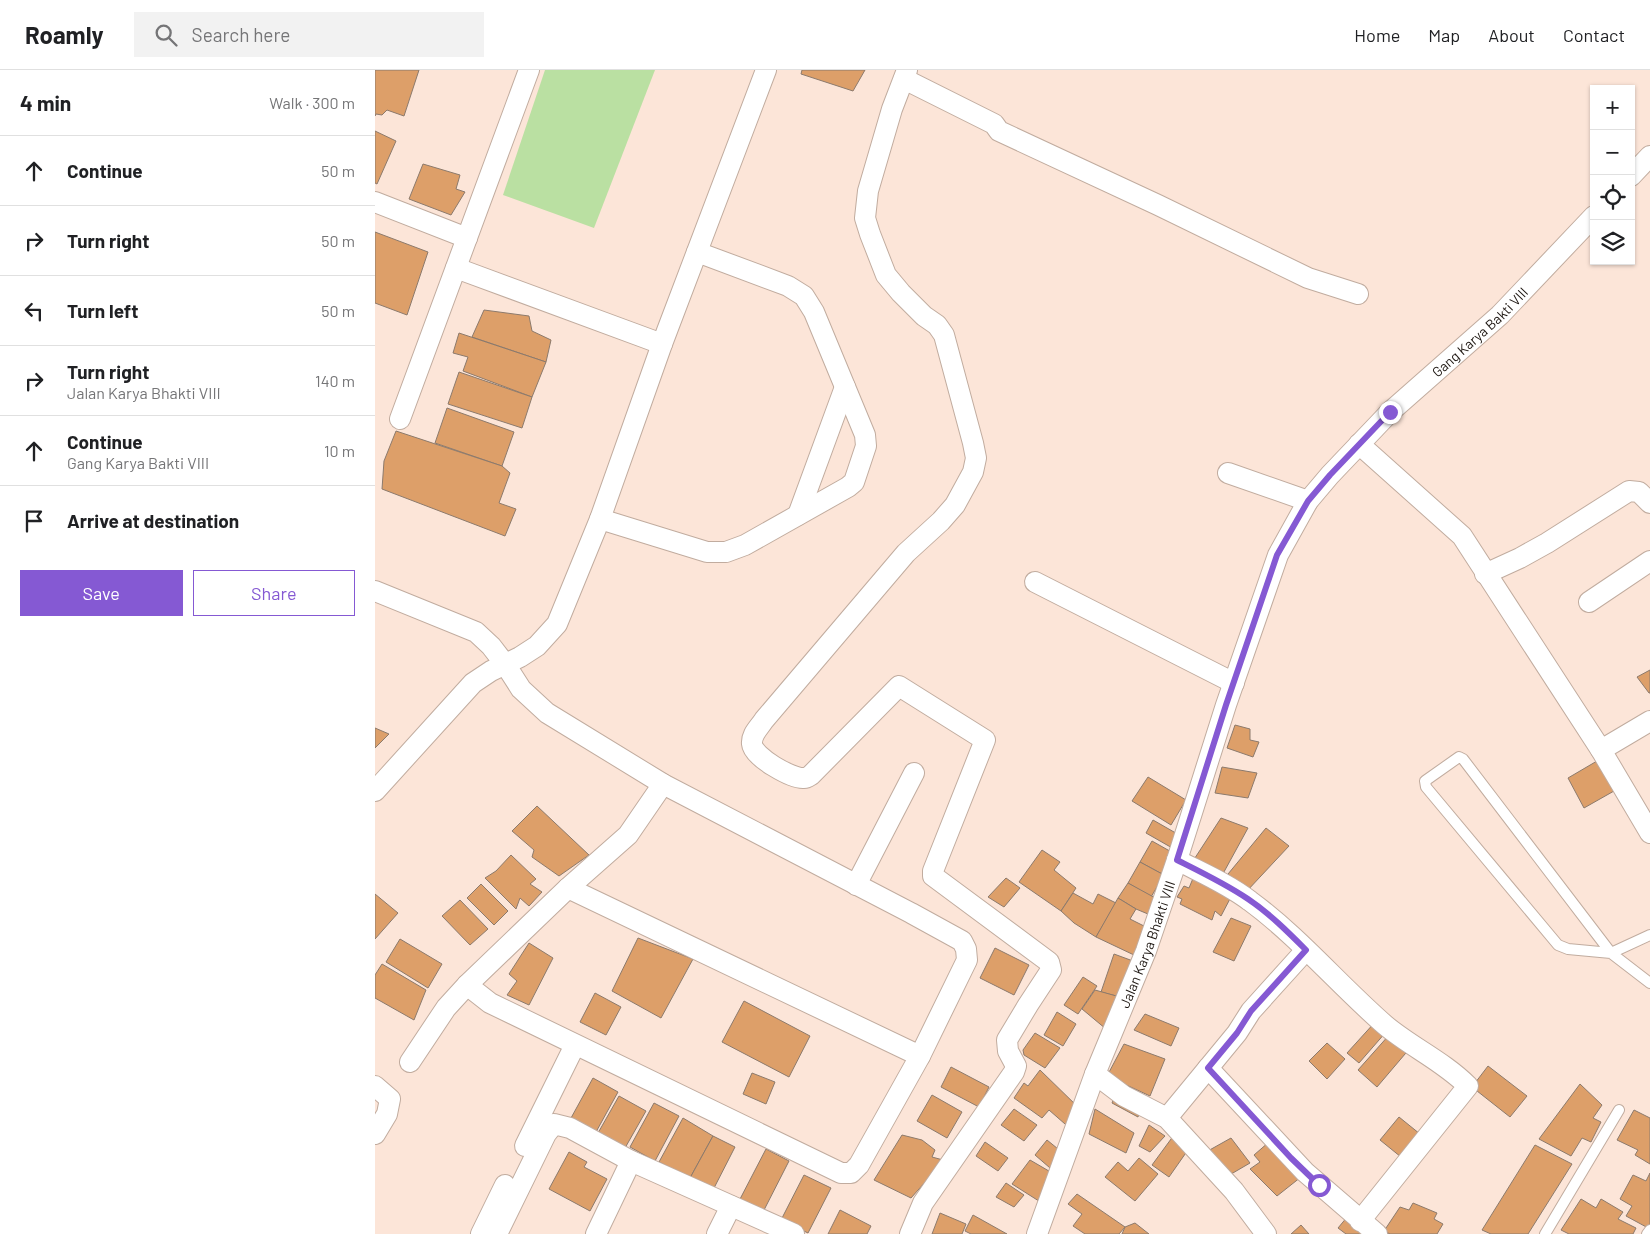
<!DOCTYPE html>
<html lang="en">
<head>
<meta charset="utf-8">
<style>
	:root { --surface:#fff; --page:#f2f2f2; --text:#202124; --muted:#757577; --line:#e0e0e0; --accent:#8559d3 }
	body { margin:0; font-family:Barlow,sans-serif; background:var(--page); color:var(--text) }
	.controls { position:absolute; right:15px; top:15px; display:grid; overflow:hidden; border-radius:0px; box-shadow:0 1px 4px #0004 }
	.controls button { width:45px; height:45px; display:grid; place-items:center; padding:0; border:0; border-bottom:1px solid var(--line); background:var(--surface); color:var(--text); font:25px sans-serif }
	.stop { position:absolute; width:15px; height:15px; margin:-11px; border:4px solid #8559d3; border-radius:50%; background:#fff }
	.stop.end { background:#8559d3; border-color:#fff; box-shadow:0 1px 5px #0008 }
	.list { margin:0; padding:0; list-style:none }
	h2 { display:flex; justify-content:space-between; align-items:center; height:65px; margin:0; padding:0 20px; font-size:21px }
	h2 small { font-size:16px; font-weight:400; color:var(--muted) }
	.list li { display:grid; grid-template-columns:32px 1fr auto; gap:15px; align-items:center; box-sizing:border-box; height:70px; padding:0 20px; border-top:1px solid var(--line) }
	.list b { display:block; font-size:19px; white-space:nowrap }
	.list p { margin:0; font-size:16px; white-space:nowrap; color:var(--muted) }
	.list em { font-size:16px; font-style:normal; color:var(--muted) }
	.actions { display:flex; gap:10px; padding:15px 20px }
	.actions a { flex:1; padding:11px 0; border:1px solid var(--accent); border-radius:0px; text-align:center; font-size:18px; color:var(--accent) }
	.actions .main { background:var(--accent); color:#fff }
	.icon { flex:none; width:28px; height:28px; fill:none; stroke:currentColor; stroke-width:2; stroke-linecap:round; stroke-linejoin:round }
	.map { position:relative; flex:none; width:1275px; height:1164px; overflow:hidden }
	header { display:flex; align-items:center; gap:30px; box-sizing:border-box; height:70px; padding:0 25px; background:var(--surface); border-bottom:1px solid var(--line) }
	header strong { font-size:24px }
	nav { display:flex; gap:28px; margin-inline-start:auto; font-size:18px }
	.search { width:350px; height:45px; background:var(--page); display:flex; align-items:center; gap:12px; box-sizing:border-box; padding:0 18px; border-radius:0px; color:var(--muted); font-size:19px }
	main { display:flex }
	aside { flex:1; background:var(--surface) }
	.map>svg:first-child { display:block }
	.green { fill:#bae0a2 }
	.building { fill:#dd9f69; stroke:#8c7a6c }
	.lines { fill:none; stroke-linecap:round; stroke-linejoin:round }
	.service-casing { stroke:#c1ac9f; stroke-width:12 }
	.minor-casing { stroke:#c1ac9f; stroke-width:22 }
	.service { stroke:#fff; stroke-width:10 }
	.minor { stroke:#fff; stroke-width:20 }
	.route { stroke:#8559d3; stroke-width:6 }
	.labels { text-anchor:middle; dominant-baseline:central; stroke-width:4; stroke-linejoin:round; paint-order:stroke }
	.street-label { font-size:14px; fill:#1d1611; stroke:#fce5d8 }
</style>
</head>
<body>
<header>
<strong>Roamly</strong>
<div class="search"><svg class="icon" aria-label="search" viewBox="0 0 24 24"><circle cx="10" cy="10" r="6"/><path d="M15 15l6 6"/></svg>Search here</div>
<nav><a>Home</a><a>Map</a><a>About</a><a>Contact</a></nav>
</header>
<main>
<aside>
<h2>4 min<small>Walk · 300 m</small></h2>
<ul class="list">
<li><svg class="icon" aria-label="ahead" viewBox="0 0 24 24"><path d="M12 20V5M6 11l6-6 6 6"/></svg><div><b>Continue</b></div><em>50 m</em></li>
<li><svg class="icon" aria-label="right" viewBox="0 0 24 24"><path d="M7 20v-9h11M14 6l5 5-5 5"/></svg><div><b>Turn right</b></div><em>50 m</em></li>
<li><svg class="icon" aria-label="left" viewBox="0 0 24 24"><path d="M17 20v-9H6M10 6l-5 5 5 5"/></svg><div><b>Turn left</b></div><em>50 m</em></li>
<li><svg class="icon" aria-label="right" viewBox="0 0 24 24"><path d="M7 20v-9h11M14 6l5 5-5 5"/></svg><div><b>Turn right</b><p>Jalan Karya Bhakti VIII</p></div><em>140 m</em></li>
<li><svg class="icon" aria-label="ahead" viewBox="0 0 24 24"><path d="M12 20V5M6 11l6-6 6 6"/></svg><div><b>Continue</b><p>Gang Karya Bakti VIII</p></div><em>10 m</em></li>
<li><svg class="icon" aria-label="arrive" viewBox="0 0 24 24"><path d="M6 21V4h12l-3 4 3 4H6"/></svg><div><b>Arrive at destination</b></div></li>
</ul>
<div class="actions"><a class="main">Save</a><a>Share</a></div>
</aside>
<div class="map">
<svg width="1275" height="1164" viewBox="0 0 1275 1164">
	<rect width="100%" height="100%" fill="#fce5d8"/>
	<path class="green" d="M170,0H280L219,158L128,125Z"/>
	<g class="building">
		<path d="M0,0H44L29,46L12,40L7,45L1,44L0,46Z"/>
		<path d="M427,0H490L478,21L426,4Z"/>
		<path d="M0,61L21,71L2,114L0,113Z"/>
		<path d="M48,94L85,105L81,119L90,122L76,145L34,129Z"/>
		<path d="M0,162L53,182L32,245L0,233Z"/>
		<path d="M109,240L154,246L157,261L176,270L171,292L97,267Z"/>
		<path d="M84,263L171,292L157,327L88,301L93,287L78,283Z"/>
		<path d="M84,302L157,327L147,358L73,334Z"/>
		<path d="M72,338L139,362L127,396L60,373Z"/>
		<path d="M21,361L127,396L135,403L124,433L141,439L130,466L7,419L9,391Z"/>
		<path d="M1275,600V623H1274L1262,607Z"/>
		<path d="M860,655L875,659V670L884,672L878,687L852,678Z"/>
		<path d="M0,658L14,664L0,678Z"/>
		<path d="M1222,691L1239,721L1209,738L1193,708Z"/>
		<path d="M847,697L882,703L873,728L840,723Z"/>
		<path d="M773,707L811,730L796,755L757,731Z"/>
		<path d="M162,736L214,785L184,806L157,787L159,780L137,761Z"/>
		<path d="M846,748L873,758L844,811L816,794Z"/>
		<path d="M778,750L806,766L799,779L771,763Z"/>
		<path d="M891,758L914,776L871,822L853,804Z"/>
		<path d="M777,771L800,784L789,805L765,792Z"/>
		<path d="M667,780L685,792L679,800L701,818L686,841L644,812Z"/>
		<path d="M136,785L161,809L155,814L167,822L154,836L145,828L141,839L110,808L121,801Z"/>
		<path d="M765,792L789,805L776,827L753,813Z"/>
		<path d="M819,806L857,825L846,846L840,841L837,850L805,834L807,829L802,827L809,816L814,818Z"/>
		<path d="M631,808L645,818L629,837L613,827Z"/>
		<path d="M753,813L784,830L773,844L761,839L743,828Z"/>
		<path d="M106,814L133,841L119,855L92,828Z"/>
		<path d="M698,823L718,834L723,824L741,833L721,867L699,853L686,841Z"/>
		<path d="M0,824L23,843L0,869Z"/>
		<path d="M743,828L761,839L755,849L771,857L759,885L721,867Z"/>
		<path d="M85,830L113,859L95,875L67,846Z"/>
		<path d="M856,848L876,856L859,891L838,882Z"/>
		<path d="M263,868L318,889L286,948L237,921Z"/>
		<path d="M25,869L67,894L53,918L11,892Z"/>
		<path d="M154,873L178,888L154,935L132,925L142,911L134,904Z"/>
		<path d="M620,878L654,895L639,925L605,908Z"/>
		<path d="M739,884L758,891L745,927L726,922Z"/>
		<path d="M7,894L51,920L39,950L0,928V905Z"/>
		<path d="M708,907L722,916L703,944L689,935Z"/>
		<path d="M720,920L745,927L731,959L707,939Z"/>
		<path d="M220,923L246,937L231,965L205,952Z"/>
		<path d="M369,931L435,966L414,1007L347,972Z"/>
		<path d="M682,942L701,954L688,976L669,965Z"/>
		<path d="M770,944L804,958L796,976L759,960Z"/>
		<path d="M1001,951L1011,962L984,993L972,983Z"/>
		<path d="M660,963L685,978L670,998L649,985L648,980Z"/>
		<path d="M1015,964L1036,977L1002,1017L983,1000Z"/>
		<path d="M952,973L970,989L952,1009L934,991Z"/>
		<path d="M749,974L790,989L775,1026L732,1006Z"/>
		<path d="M1113,996L1152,1026L1135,1047L1097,1017Z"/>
		<path d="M576,997L614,1017L604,1037L566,1017Z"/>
		<path d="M665,1000L704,1038L698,1061L674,1040L667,1048L639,1028L649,1013L653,1016Z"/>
		<path d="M377,1003L400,1012L391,1034L368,1024Z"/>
		<path d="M218,1008L243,1022L221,1062L196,1048Z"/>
		<path d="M1205,1014L1227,1035L1218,1048L1226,1052L1216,1072L1207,1068L1196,1086L1164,1069Z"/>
		<path d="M557,1025L587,1042L572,1068L542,1051Z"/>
		<path d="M244,1026L271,1041L250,1078L223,1063Z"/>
		<path d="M740,1026L765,1040L763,1047L737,1033Z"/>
		<path d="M279,1033L304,1046L280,1091L255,1077Z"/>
		<path d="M639,1039L662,1055L649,1071L626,1055Z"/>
		<path d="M720,1039L759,1063L751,1083L714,1064Z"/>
		<path d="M1259,1040L1275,1048V1094L1260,1085L1263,1080L1242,1070Z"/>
		<path d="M1024,1047L1045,1064L1026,1087L1005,1070Z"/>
		<path d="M308,1048L338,1066L315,1108L284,1092Z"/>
		<path d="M774,1055L790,1066L775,1082L764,1076Z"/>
		<path d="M527,1065L547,1070L560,1080L557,1087L568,1090L559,1102L536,1128L499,1110Z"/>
		<path d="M799,1065L815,1077L794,1107L777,1095Z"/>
		<path d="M338,1066L360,1077L338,1120L315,1108Z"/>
		<path d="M856,1068L875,1093L851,1107L831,1082Z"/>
		<path d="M672,1070L688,1083L682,1104L660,1085Z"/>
		<path d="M610,1072L633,1088L623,1101L601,1086Z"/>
		<path d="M894,1072L926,1107L902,1126L875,1099L885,1092L879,1085Z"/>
		<path d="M1160,1075L1197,1094L1153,1164H1116L1107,1160Z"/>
		<path d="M391,1079L414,1091L388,1142L364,1131Z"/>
		<path d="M194,1082L212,1092L209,1097L232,1109L215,1141L174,1119Z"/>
		<path d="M764,1088L783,1104L760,1131L730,1107L743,1092L753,1101Z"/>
		<path d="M655,1090L679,1104L667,1133L637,1114Z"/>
		<path d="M1275,1103V1159L1251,1146L1257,1136L1245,1129L1258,1105L1271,1111Z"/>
		<path d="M429,1105L456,1118L433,1163L406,1150Z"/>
		<path d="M631,1113L649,1125L639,1137L621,1127Z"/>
		<path d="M702,1124L750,1157L744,1164H710L698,1156L707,1144L693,1134Z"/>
		<path d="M1206,1129L1221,1138L1226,1129L1248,1142L1243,1149L1261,1158L1258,1164H1194L1186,1160Z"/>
		<path d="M1038,1133L1062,1143L1059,1149L1068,1154L1062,1164H1015L1009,1161L1025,1137L1034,1140Z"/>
		<path d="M465,1140L496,1156L492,1164H453Z"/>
		<path d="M565,1143L591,1154L587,1164H557Z"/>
		<path d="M598,1145L632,1164H596L590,1161Z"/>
		<path d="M973,1146L993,1164H971L963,1158Z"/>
		<path d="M760,1153L774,1164H747L750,1157Z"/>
		<path d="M926,1155L934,1164H916Z"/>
	</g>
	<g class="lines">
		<defs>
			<g id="service">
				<path d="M1275,865L1236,883L1193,879L1183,875L1051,717L1050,711L1084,687L1088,689L1236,883L1275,913"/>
				<path d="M1170,1164L1244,1040"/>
				<path d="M1272,1164L1275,1160"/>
			</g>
			<g id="minor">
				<path d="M532,0L517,39L493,121L490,148L495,164L511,205L526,223L549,246L562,255L569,265L598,373L601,388L598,402L580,435L566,451L531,483L389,650C384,658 376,664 377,674C378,687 417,709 429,708C432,708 433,707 436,705L524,616L610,670L558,801V806L674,892L676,900L653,935L632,970L633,981L641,996L639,1002L548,1133L535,1164"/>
				<path d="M529,9L619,54L624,61L783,135L933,208L983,224"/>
				<path d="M1256,106L1275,86"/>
				<path d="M0,132L92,168"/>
				<path d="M81,198L287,274"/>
				<path d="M25,349L154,0"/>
				<path d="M984,374L1087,466L1226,680L1275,763"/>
				<path d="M853,403L933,431"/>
				<path d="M423,445L470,317"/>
				<path d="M225,449L332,482H351L370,475L473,417L479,412L491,376L490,365L439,242L429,226L413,216L322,182"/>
				<path d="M1110,504L1145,488L1172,473L1254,421L1264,422L1275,433"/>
				<path d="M660,512L859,613"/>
				<path d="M0,521L101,562L116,576L130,594L146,619L172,643L288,714L536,843L587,871L591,879L592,890L545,986L484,1095L476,1103H466L115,933L92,915"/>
				<path d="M1214,532L1275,491"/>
				<path d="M1226,680L1275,651"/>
				<path d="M0,721L98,613L116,601L145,587L162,576L182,554L225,449L287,274L391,0"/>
				<path d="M802,790C827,803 853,814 875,831C924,867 964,915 1010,955C1036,977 1068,991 1093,1016L985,1151"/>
				<path d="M481,815L539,703"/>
				<path d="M193,818L545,986"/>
				<path d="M35,992L71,938L92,915L193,818L253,765L288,714"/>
				<path d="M833,998L930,1102L1002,1164"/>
				<path d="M720,1004L749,1026L792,1048L859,1121L891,1164"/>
				<path d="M0,1016L15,1029L12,1044L0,1064"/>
				<path d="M792,1048L862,963L876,941L931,880"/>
				<path d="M150,1076L200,975"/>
				<path d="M106,1164L130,1115"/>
				<path d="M122,1164L171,1064L179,1054L195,1058L256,1091L419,1164"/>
				<path d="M221,1164L256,1091"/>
				<path d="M342,1164L356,1136"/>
				<path id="s1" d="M662,1164L720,1004L771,881L802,790L851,635L903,485L933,431L955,405L1015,342L1125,245L1219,146"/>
			</g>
		</defs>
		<use href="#service" class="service-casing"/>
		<use href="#minor" class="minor-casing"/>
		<use href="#service" class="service"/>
		<use href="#minor" class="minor"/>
	</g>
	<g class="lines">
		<path class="route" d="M944,1115L916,1088L833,998L862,963L876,941L931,880C913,862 894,843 873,829C851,814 826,802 802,790L851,635L902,485L933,431L955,405L1015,342"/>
	</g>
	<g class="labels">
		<g class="street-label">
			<text stroke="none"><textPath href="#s1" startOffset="1024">Gang Karya Bakti VIII</textPath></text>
			<text stroke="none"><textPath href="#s1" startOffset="310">Jalan Karya Bhakti VIII</textPath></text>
		</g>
	</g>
</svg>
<div class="controls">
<button>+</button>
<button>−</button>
<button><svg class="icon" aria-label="locate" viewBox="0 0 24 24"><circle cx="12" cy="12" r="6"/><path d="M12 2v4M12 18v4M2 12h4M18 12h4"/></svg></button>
<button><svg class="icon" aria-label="layers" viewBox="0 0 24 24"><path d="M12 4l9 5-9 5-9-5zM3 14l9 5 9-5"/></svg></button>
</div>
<div class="stop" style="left:944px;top:1115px"></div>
<div class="stop end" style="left:1015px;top:342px"></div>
</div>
</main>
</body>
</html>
